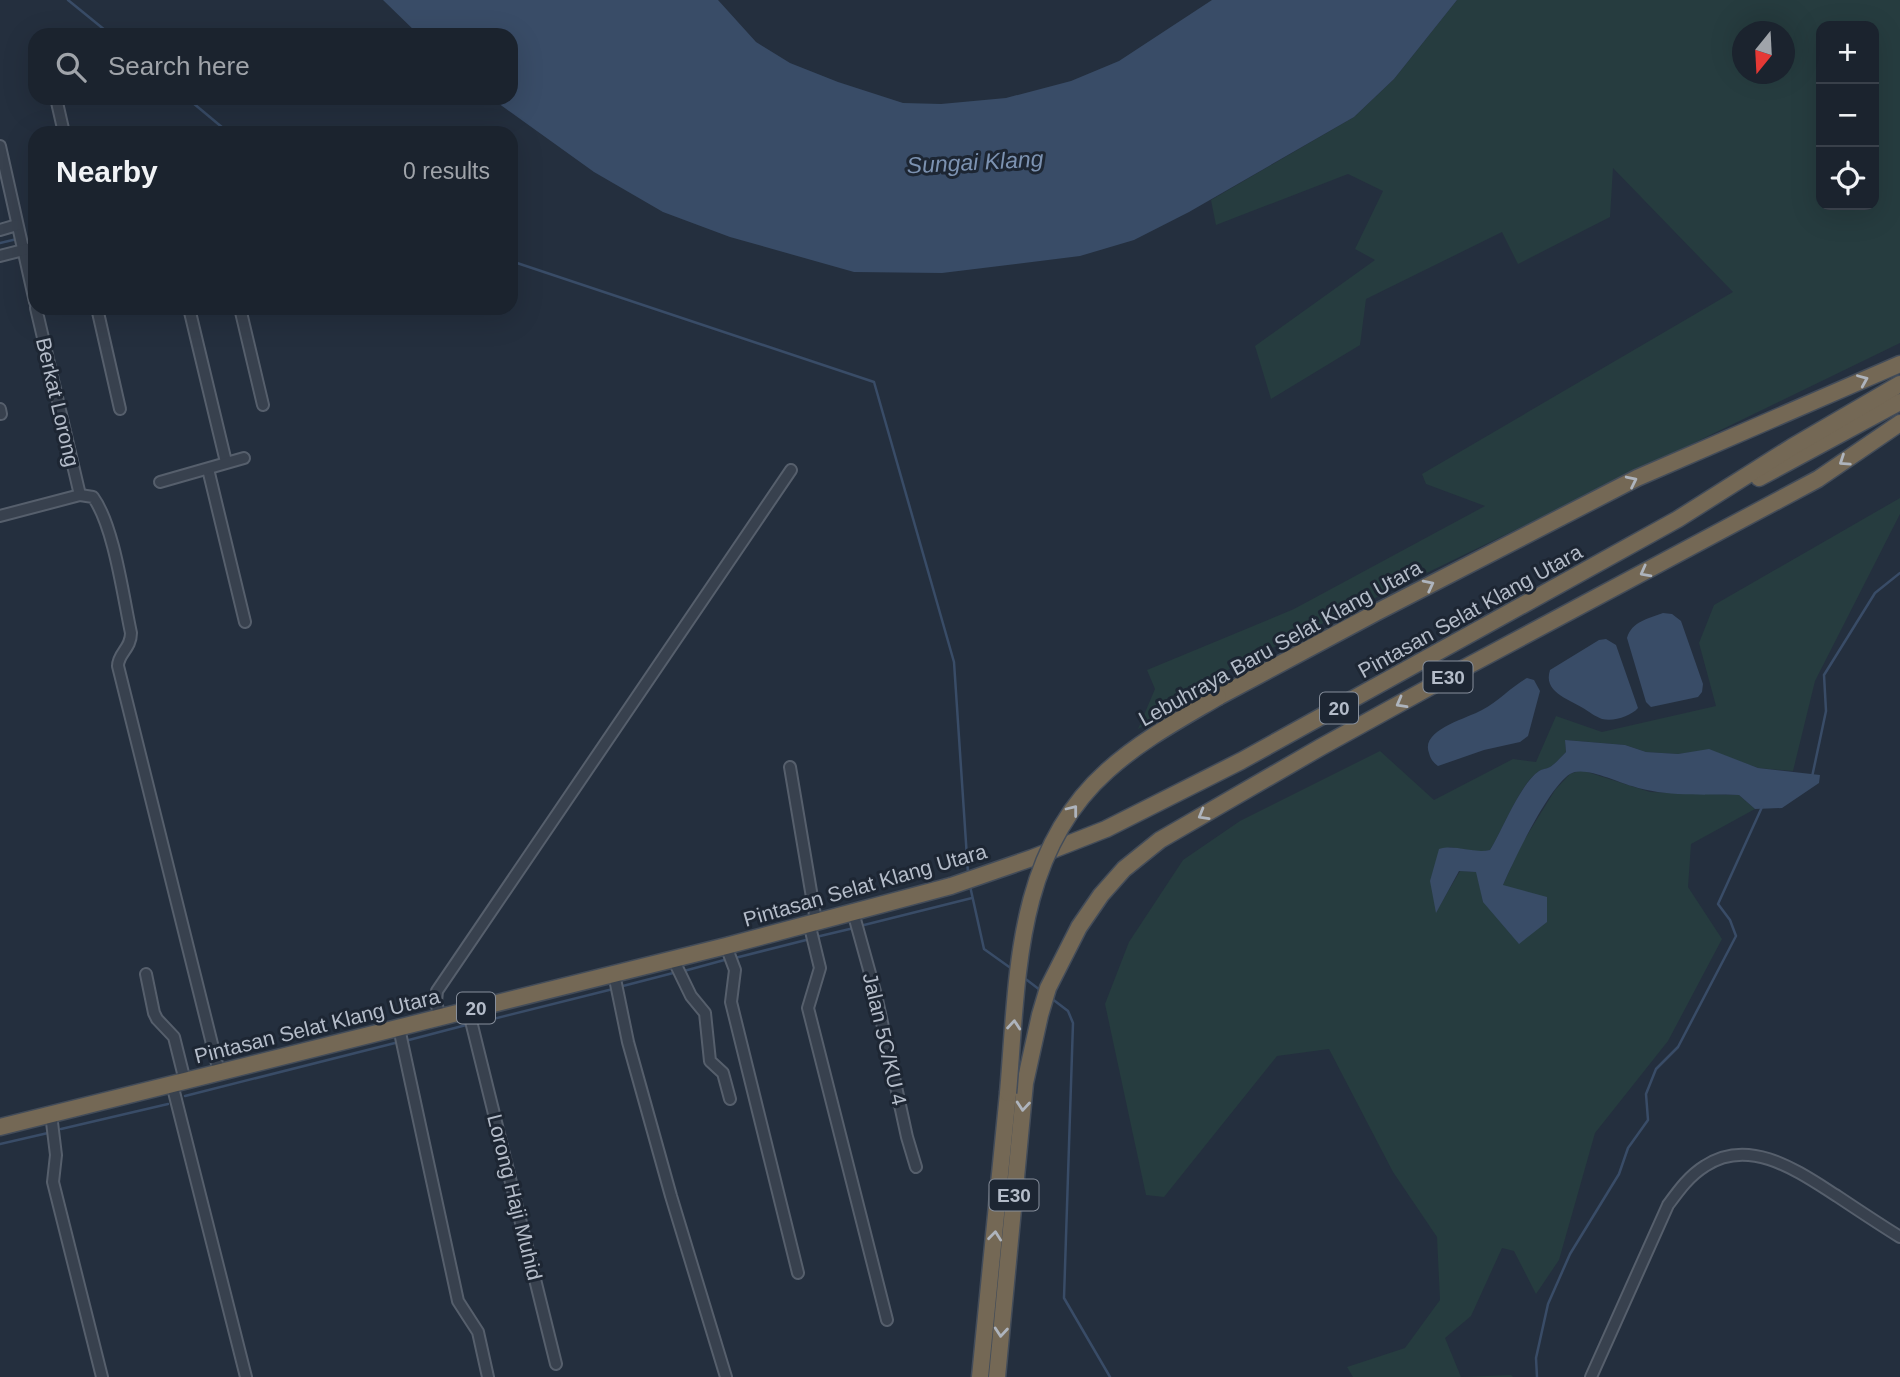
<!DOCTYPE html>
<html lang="en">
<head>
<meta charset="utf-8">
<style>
	:root { --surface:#1b232e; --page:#282f3a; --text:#f1f3f6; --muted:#a0a4aa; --line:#39404a }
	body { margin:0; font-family:Arial,sans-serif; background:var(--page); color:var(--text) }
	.controls { position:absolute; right:21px; top:21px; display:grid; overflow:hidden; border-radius:14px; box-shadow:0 7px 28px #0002 }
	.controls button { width:63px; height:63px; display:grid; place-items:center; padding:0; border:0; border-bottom:2px solid var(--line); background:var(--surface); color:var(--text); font:35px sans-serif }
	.compass { position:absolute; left:1732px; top:21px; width:63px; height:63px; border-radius:50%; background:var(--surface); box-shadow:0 7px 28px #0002; rotate:198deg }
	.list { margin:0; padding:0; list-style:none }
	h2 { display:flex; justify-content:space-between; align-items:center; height:91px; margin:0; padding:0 28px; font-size:30px }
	h2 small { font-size:23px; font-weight:400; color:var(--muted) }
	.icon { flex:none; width:38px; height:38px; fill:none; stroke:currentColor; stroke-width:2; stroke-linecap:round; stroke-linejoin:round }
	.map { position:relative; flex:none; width:1900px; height:1377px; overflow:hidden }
	.search { position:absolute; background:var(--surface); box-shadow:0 7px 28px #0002; left:28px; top:28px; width:490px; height:77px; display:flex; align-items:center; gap:18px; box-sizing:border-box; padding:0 24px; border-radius:21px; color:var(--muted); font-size:26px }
	.panel { position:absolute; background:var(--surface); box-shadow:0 7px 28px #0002; left:28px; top:126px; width:490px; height:189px; border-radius:21px }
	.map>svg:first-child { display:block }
	.green { fill:#263c3f; fill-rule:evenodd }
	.water { fill:#394c67 }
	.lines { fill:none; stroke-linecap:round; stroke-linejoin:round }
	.stream { stroke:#394c67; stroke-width:2.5 }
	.minor-casing { stroke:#565f6c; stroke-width:14 }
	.highway-casing { stroke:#434c59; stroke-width:19 }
	.minor { stroke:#38414e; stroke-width:10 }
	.highway { stroke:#746855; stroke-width:16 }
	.highway-bridge-casing { stroke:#434c59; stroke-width:19; stroke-linecap:butt }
	.highway-bridge { stroke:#746855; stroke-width:16 }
	.oneway { stroke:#aeb4bd }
	.labels { text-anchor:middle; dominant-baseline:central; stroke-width:6; stroke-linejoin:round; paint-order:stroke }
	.shield { fill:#1d2633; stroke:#878f9c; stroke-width:2 }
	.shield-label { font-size:19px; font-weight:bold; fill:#b4bcc9 }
	.street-label { font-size:21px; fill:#b4bcc9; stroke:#1d2633 }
	.water-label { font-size:23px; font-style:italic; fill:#7c92b1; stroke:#1d2633 }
</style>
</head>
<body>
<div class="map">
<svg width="1900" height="1377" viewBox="0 0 1900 1377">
	<rect width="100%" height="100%" fill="#242f3e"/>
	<g class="green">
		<path d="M1457,0H1900V343L1231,668L1138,729L1155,689L1147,670L1294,609L1485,506L1426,484L1422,474L1733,292L1613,168L1610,217L1518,264L1502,232L1366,299L1360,345L1271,399L1255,346L1375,260L1355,249L1383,191L1348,174L1216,225L1211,200L1354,117L1394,79ZM1821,26H1874V205H1821ZM1742,32H1784V74H1742Z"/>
		<path d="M1900,498V514L1815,681L1793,771L1758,768L1709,750L1678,754L1646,752L1625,745L1565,740L1566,752C1561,757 1555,764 1550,767C1547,769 1542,769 1539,771C1520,783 1503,830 1490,850L1480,852L1449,847L1436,912L1460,871L1477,872L1483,902L1503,885L1521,845L1555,790L1570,774L1581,770L1650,792L1739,795L1755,809L1691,844L1688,887L1722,939L1668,1041L1595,1133L1559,1260L1536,1294L1514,1251L1502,1248L1471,1316L1445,1338L1461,1377L1511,1375L1513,1377H1353L1347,1367L1405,1348L1440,1300L1437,1237L1393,1172L1329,1049L1277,1056L1164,1197L1146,1195L1105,1004L1129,942L1183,860L1240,821L1380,751L1434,800L1513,759L1536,762L1556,716L1602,732L1716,706L1699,643L1714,605Z"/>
	</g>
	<g class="water">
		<path d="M383,0H718L756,42L790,63L838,82L903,103L941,104L1006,98L1071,81L1119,61L1212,0H1457L1394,79L1354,117L1189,212L1134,240L1080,256L942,273L854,272L730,237L663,212L594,172L491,98H511V35H419Z"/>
		<path d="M1663,613L1672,614L1681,621L1703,684L1702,692L1698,697L1651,707L1646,702L1627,638C1632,621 1648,619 1663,613Z"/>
		<path d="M1606,639L1616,645L1638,708C1631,716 1614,722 1602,719C1596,717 1588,711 1583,708C1567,698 1543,692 1550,670L1599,640Z"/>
		<path d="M1527,678L1534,680L1540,691L1528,736L1520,742L1484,750L1438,766C1433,762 1431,760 1429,753C1420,730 1466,719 1482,710C1498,702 1511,687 1527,678Z"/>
		<path d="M1565,740L1625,745L1646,752L1678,754L1709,749L1758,768L1820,775L1819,783L1782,808L1755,809L1739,795C1704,794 1665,797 1632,786C1617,782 1583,765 1570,774C1548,788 1514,860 1503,885L1547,897V922L1519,944L1483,902L1476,872L1459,871L1436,913L1430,881L1439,849C1456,844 1473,854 1490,850C1503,829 1520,784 1539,771C1542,769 1546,769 1550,767C1555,764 1561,757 1566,752Z"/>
	</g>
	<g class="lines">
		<g class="stream">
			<path d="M68,0L111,35"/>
			<path d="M187,98L229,133"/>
			<path d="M29,236L35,235"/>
			<path d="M0,243L17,239"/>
			<path d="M511,261L874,382L954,662L968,873"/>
			<path d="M1812,777L1826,711L1824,675L1875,593L1900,573"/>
			<path d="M970,886L984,949L1012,969"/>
			<path d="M860,926L972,898"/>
			<path d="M816,937L854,928"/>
			<path d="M735,958L810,939"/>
			<path d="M684,971L728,959"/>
			<path d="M1023,977L1040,990"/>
			<path d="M619,987L677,972"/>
			<path d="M1051,998L1068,1011L1073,1023L1064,1298L1110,1377"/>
			<path d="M477,1023L613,989"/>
			<path d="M405,1041L470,1024"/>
			<path d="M185,1096L399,1042"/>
			<path d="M61,1129L168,1104"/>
			<path d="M0,1144L48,1133"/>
			<path d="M1537,1377L1536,1358L1548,1304L1570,1254L1619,1174L1628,1148L1648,1120L1646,1094L1656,1069L1678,1047L1736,936L1730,920L1718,904L1762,807"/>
		</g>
		<defs>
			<g id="minor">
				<path d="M56,98L64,133"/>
				<path d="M0,146L35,302"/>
				<path d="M0,230L17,225"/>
				<path d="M0,256L35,247"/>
				<path d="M36,308L80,495"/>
				<path d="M97,308L120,409"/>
				<path d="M189,308L226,462"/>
				<path d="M240,308L263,405"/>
				<path d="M0,409L1,414"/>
				<path d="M208,469L245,622"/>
				<path d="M160,482L244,458"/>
				<path d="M0,516L80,495L93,497C114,526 123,596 131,633C131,649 118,653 118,666L219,1072"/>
				<path d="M790,767L816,921"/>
				<path d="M853,912L876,995L907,1137L916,1167"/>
				<path d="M809,923L820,968L808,1008L887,1320"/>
				<path d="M726,946L735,970L731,1002L798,1273"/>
				<path d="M673,959L691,996L705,1013L710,1061L723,1073L730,1099"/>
				<path d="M146,974L154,1013L157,1019L174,1037L185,1081"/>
				<path d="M614,974L628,1042L671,1196L726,1377"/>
				<path d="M468,1009L556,1364"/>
				<path d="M440,1018L436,1002L437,991L791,470"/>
				<path d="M399,1028L458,1301L478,1332L488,1377"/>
				<path d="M172,1084L246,1377"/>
				<path d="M51,1114L56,1155L53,1182L102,1377"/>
				<path d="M1591,1377L1668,1205C1679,1190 1689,1176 1705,1166C1750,1136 1799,1172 1837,1196C1858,1210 1879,1224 1900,1237"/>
			</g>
			<g id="highway">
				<path d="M1759,478L1900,402"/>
				<path d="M1218,697L1377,612L1637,478L1900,364"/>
				<path d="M0,1127L726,946L951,886L1032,858L1106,829L1241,761L1678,519L1792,447L1900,384"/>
				<path d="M980,1377L1008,1093"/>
				<path d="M997,1377L1025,1083L1040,1015L1048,988L1079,927L1101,895L1124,869L1160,840L1321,747L1466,667L1818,479L1900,423"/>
			</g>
		</defs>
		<use href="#minor" class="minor-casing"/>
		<use href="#highway" class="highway-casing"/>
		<use href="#minor" class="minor"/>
		<use href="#highway" class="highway"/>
		<defs>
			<path id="highway-bridge" d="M1008,1093C1018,979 1014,854 1107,771C1140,741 1179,720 1218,697"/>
		</defs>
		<use href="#highway-bridge" class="highway-bridge-casing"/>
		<use href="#highway-bridge" class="highway-bridge"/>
	</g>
	<defs><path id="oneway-chevron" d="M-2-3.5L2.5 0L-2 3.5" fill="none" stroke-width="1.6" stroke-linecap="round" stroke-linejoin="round" transform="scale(1.75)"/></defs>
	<g class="oneway">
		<use href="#oneway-chevron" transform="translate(1863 380) rotate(-23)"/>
		<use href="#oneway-chevron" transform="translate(1844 461) rotate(146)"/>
		<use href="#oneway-chevron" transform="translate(1632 481) rotate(-26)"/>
		<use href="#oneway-chevron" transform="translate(1645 572) rotate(152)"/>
		<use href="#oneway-chevron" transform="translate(1429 585) rotate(-27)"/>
		<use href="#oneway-chevron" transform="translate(1401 703) rotate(151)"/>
		<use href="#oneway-chevron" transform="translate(1073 810) rotate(-52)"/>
		<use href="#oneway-chevron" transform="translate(1203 815) rotate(150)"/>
		<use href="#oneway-chevron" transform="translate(1014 1025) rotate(-85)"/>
		<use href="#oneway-chevron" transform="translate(1023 1106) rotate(95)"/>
		<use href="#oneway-chevron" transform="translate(995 1236) rotate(-84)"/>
		<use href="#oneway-chevron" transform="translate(1001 1332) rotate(95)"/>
	</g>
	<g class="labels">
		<g class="shield">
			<rect x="1423.5" y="661.5" width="49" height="31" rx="5"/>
			<rect x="1320" y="692.5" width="38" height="31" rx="5"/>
			<rect x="457" y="992.5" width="38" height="31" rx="5"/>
			<rect x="989.5" y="1179.5" width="49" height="31" rx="5"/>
		</g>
		<g class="shield-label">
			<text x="1448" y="677">E30</text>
			<text x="1339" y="708">20</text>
			<text x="476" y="1008">20</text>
			<text x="1014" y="1195">E30</text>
		</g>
		<g class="street-label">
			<text transform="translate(58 402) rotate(77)">Berkat Lorong</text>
			<text transform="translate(1470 611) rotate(-29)">Pintasan Selat Klang Utara</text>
			<text transform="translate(1280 643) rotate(-29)">Lebuhraya Baru Selat Klang Utara</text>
			<text transform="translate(865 885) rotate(-16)">Pintasan Selat Klang Utara</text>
			<text transform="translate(317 1026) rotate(-14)">Pintasan Selat Klang Utara</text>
			<text transform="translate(885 1039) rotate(77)">Jalan 5C/KU 4</text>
			<text transform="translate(515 1197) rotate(76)">Lorong Haji Muhid</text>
		</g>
		<g class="water-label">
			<text transform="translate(975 162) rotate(-3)">Sungai Klang</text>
		</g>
	</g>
</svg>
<div class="controls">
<button>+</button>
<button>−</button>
<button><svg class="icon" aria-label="locate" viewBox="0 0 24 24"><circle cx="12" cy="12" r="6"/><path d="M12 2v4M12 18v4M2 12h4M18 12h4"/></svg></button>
</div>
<svg class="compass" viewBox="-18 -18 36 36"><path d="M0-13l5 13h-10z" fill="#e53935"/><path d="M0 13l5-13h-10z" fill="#a0a4aa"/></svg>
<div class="search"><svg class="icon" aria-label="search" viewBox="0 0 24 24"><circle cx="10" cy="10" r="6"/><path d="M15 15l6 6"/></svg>Search here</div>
<section class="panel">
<h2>Nearby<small>0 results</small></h2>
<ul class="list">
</ul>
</section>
</div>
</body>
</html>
